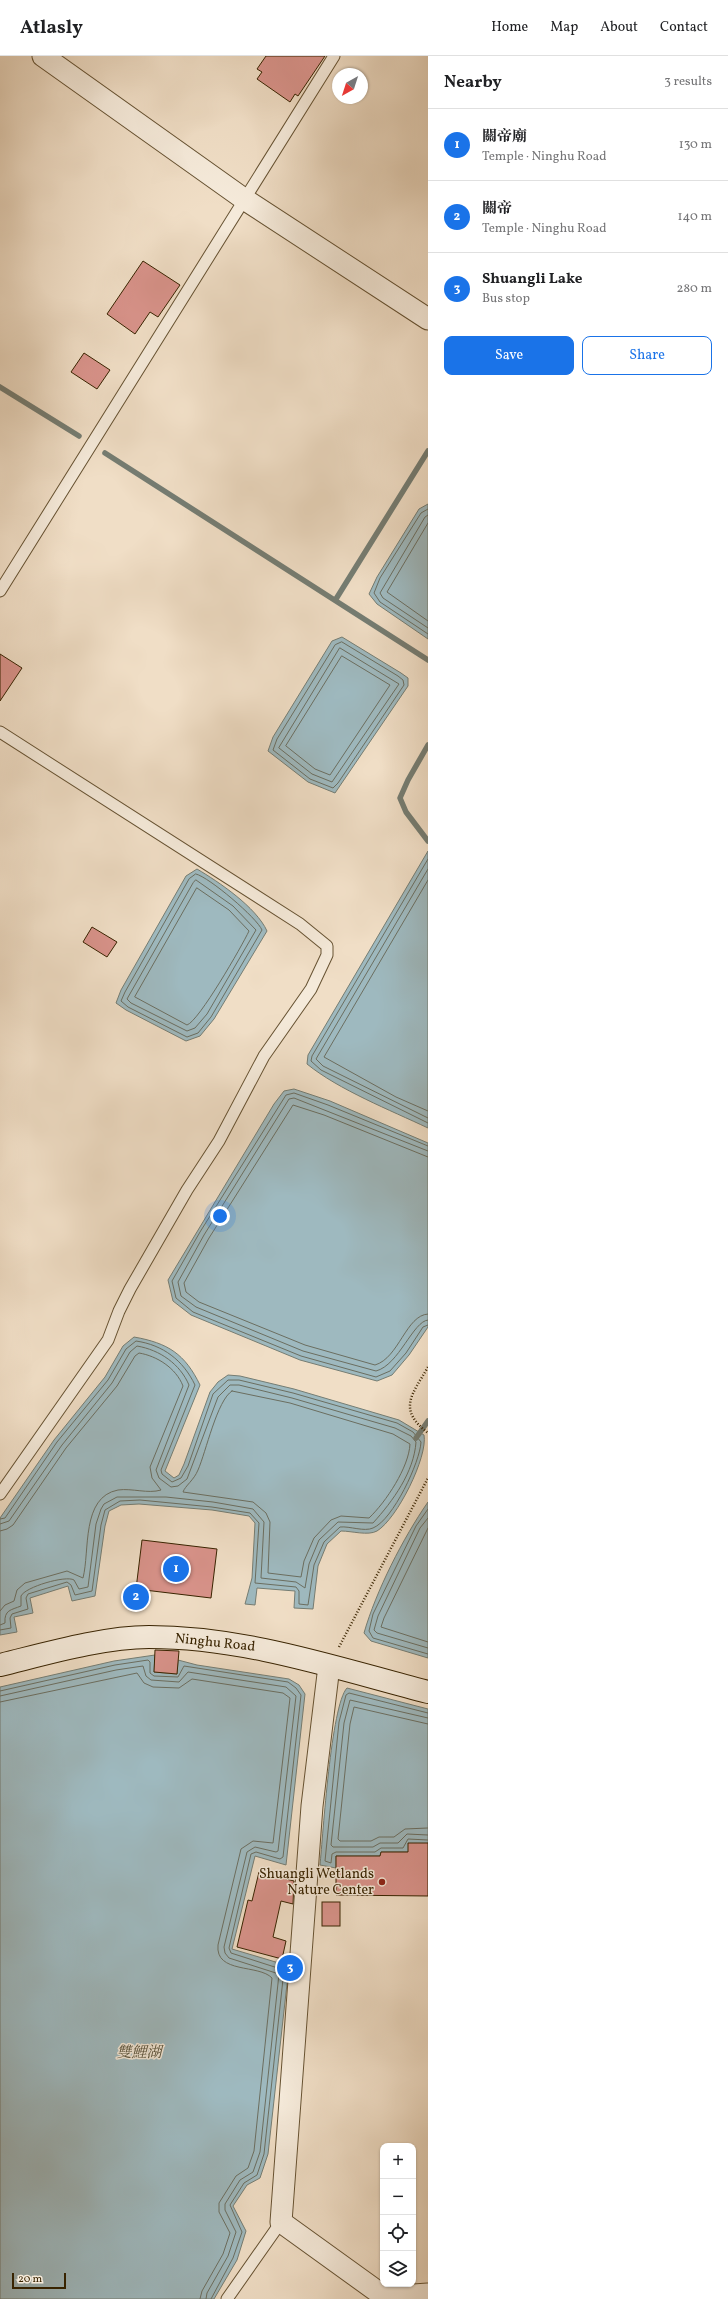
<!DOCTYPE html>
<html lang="en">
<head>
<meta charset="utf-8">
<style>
	:root { --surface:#fff; --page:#f6f6f6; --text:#202124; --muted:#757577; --line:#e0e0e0; --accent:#1a73e8 }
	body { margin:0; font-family:Vollkorn,"Noto Serif TC",serif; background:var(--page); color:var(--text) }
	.controls { position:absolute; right:12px; bottom:12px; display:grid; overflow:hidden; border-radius:8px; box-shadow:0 1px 3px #0004 }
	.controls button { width:36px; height:36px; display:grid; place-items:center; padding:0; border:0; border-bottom:1px solid var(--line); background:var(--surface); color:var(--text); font:20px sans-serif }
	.compass { position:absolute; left:332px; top:12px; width:36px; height:36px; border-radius:50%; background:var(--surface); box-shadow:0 1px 3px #0004; rotate:219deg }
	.scale { position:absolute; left:12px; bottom:10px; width:54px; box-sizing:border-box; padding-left:4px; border:2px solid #382300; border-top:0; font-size:11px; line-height:14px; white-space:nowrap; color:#382300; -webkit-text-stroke:3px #f5eada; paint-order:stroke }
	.you { position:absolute; left:220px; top:1160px; width:14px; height:14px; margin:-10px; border:3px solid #fff; border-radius:50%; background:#1a73e8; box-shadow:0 0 0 6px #1a73e833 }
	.badge { display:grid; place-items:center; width:26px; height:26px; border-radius:50%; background:var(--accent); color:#fff; font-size:13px; font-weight:700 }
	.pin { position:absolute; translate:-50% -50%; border:2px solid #fff; box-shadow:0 1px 4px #0006 }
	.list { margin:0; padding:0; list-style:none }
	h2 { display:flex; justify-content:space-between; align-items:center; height:52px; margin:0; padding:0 16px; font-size:17px }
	h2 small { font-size:13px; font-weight:400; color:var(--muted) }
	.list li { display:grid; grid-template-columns:26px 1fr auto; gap:12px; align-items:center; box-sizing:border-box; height:72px; padding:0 16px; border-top:1px solid var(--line) }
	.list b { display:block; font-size:15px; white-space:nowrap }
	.list p { margin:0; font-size:13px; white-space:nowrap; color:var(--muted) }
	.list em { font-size:13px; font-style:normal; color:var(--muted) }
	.actions { display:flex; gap:8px; padding:12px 16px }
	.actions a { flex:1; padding:9px 0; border:1px solid var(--accent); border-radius:8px; text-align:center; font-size:14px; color:var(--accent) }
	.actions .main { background:var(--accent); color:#fff }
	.icon { flex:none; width:22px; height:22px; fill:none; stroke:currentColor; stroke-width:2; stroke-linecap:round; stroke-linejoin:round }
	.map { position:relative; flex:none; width:428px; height:2243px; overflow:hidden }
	header { display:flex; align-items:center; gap:24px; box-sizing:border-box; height:56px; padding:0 20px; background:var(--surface); border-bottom:1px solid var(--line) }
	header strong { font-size:19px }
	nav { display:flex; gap:22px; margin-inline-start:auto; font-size:14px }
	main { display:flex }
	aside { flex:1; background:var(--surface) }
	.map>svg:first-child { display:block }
	.water { fill:#9eb9bf; stroke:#757d73 }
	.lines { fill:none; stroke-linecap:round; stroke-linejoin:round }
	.shore { stroke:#6b6e60; stroke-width:1 }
	.stream { stroke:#757d73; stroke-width:5.5 }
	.building { fill:#d9938b; stroke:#382300 }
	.lane-casing { stroke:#665232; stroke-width:13 }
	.street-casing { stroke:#665232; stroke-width:23 }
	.secondary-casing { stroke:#382300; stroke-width:24 }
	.path { stroke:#382300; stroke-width:2.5; stroke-dasharray:1 2; stroke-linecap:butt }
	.lane { stroke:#f5eada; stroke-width:11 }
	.street { stroke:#f5eada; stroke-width:21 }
	.secondary { stroke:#f5eada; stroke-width:22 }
	.poi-dot { fill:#8f2418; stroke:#f5eada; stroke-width:1.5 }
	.labels { text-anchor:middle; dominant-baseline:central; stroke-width:3; stroke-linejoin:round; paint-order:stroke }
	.street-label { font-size:14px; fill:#382300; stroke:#f5eada }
	.poi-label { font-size:14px; fill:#382300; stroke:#f5eada; text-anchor:end }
	.water-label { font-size:15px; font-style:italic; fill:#575039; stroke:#f5eada }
</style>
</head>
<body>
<header>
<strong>Atlasly</strong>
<nav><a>Home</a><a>Map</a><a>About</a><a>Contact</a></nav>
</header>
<main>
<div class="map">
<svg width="428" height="2243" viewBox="0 0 428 2243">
	<rect width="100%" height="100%" fill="#f0dec6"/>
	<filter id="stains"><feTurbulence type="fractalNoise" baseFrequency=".005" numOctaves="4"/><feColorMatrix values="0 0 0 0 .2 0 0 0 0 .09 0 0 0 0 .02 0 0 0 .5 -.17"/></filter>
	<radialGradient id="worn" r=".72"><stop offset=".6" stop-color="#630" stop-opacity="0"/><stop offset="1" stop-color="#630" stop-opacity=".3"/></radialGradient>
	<g class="water">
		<path d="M428,448V583L377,548L369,538L377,521L419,453Z"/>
		<path d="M342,581L401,617L408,622V630L335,737L308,726L268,695L273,681L332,585Z"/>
		<path d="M428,795V1072C390,1054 339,1034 307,1008L308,999Z"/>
		<path d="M197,813C219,826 256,851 267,875L214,963L200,980L186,985L126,954L116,947L121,934L186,820Z"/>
		<path d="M294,1033L330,1045L428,1087V1271L409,1299L392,1319L377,1325L300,1304L191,1259L173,1245L168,1224L274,1048L284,1035Z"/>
		<path d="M134,1281C168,1287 185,1298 200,1329L165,1415L174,1422L179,1419L184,1408L210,1336L218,1326L228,1319L240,1320L294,1333L399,1364L424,1379C428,1401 397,1463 377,1475C368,1480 352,1475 341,1475L327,1488L318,1510L313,1553L294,1552L295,1535L257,1532L255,1549L245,1548L252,1522L255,1467L249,1460L212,1454L139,1448L121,1449L109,1455L105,1470L95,1540L72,1545L68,1530L30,1542L33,1557L14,1561L17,1576L0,1579V1462L54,1384L105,1321L123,1290Z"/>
		<path d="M428,1446V1602L371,1585L364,1577C376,1535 403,1482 428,1446Z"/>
		<path d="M155,1599L154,1616L177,1618L178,1604L197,1609L289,1623L299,1629L305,1638L286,1809L255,1800L232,1893L289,1910L268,2098L260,2122L247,2129L233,2150L246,2175L237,2204L214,2243H0V1631L114,1605Z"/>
		<path d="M347,1632L428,1653V1787L408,1796H381L380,1800H336V1812L320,1809C323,1779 331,1649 347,1632Z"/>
	</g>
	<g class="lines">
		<g class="shore">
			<path d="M428,453L421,457L380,522L374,537L380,546L428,578"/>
			<path d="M428,459L425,461L380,537L383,542L428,572"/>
			<path d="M428,467L387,536L428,565"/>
			<path d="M342,586L398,620L403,624L404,629L338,727L333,732L310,723L273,694L277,683L335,589Z"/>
			<path d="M340,592L399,628L332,726L312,718L279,692Z"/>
			<path d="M342,600L390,629L330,719L315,713L286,690Z"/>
			<path d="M428,803L312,1000L311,1005L321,1014L428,1067"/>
			<path d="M428,813L316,1003L323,1010L428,1062"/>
			<path d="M196,818C209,821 257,862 262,874L211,961L198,977L187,981L128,951L121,945L125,936L189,823Z"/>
			<path d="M196,824L233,850L256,874L207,958L195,972L187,975L131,947L127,943L193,827Z"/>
			<path d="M428,824L324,1001L396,1041L428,1055"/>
			<path d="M197,832L229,854L249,875C242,890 199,965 187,969L135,941Z"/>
			<path d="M428,1090L328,1049L294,1037L286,1039L200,1176L172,1225L176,1242L193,1256L301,1300L376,1321L390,1315L406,1297L423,1271L428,1269"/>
			<path d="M428,1095L294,1042L289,1043L204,1179L178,1226L181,1240L196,1251L303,1295L376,1315C399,1309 413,1265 428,1264"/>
			<path d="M428,1101L324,1059L293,1049L209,1182L184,1227L186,1236L199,1246L305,1289L375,1309C399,1302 406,1259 428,1258"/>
			<path d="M232,1335L290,1347L393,1378L410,1388C409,1411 386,1446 369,1462L341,1460L331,1464L314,1482L304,1505L301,1521L268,1517L270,1466L266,1457L253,1446L183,1436C185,1430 194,1424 198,1414C206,1396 217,1344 232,1335Z"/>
			<path d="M428,1453L416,1470L373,1558L369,1575L373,1582L428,1598"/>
			<path d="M428,1462L420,1472L378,1560L374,1574L377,1577L428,1592"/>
			<path d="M0,1463L5,1462L57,1386L108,1324L126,1293L136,1285C163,1289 183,1304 195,1329L161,1414L162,1418L172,1426L181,1422L188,1410L213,1338L228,1324H239L293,1337L397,1367L413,1376L421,1386C420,1406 393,1464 373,1472C364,1476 350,1470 340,1471L324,1486L314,1509L308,1549L299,1548V1535L296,1531L255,1527L259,1467L250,1457L212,1451L140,1444L120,1445L105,1454L101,1469L92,1535L75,1539L71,1529L67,1526L28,1538L26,1542L28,1553L12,1558L10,1562L11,1572L0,1574"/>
			<path d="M0,1468L9,1465L62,1389L112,1327L130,1296L137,1290C160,1294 180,1308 189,1329L156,1414L159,1422L171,1431L178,1430L187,1423L218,1341L230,1329H239L292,1342L395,1372L411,1380L416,1386C414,1416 393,1445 373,1467L338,1466L319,1484L309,1508L305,1532L296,1526L261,1522L264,1466L253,1453L213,1446L166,1441H117L104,1448L101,1453L96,1468L88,1531L79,1533L74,1524C66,1519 25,1531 21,1540V1550C11,1554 4,1554 5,1567L0,1569"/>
			<path d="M428,1472L384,1562L381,1571L428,1586"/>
			<path d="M0,1475L7,1473L13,1469L66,1392L117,1330L135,1300L139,1297C157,1300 176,1312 183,1330L150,1411L152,1422L161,1434C148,1438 132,1432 118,1434C81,1441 90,1495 83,1522L67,1515L25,1527L17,1534L14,1545L5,1549L0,1555"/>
			<path d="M0,1635L115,1609L148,1604L150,1606V1617L154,1620L178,1621L184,1610L288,1626L296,1632L301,1639L283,1801L280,1803L256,1796L251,1798L229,1892L231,1897L284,1914L264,2098L257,2119L244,2127L230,2149L242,2176L233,2202L211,2243"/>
			<path d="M0,1640L116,1614L143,1610L146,1620L151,1624L179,1626L188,1616L286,1631L296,1640L278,1795L276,1796L255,1791L247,1796L224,1891L225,1897L229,1902L279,1918L260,2096L253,2116L240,2124L225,2148V2154L236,2176L228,2200L207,2237L206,2243"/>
			<path d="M0,1646L137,1617L144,1627L153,1631L179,1632L192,1623L283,1637L290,1642L273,1787L253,1785L241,1793L218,1889C215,1918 259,1908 272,1922L254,2095L248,2112L236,2120L219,2147V2156L230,2177L223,2198L202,2235L200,2243"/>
			<path d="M428,1657L349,1637L346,1639L339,1666L325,1805L331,1807L332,1798L336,1796H375L381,1792H403L408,1783L428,1784"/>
			<path d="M428,1662L350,1644L344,1667L331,1789L333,1791H373L380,1787H398L407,1778L428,1779"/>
			<path d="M428,1668L354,1651L350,1668L338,1783L340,1785H371L379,1781H394L405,1773L428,1772"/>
		</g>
		<g class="stream">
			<path d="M0,331L79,380"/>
			<path d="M105,397L428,604"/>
			<path d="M336,543L428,395"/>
			<path d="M428,689L408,724L400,742L406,756L428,785"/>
			<path d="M416,1382L428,1365"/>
		</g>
	</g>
	<g class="building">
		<path d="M266,0H325L298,40L295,38L290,46L257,23L262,16L257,13Z"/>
		<path d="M143,205L180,229L158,261L150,256L135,278L107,258Z"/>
		<path d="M84,297L110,314L97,333L71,316Z"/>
		<path d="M0,598L22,612L0,645Z"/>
		<path d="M92,871L117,886L107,901L83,886Z"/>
		<path d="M142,1484L217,1493L211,1542L136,1533Z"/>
		<path d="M155,1594L179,1595L177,1618L154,1616Z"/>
		<path d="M408,1787H428V1840L336,1839V1800H380L381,1796H408Z"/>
		<path d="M259,1816L294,1825L293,1848L281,1845L273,1881L286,1885L282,1903L237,1891L248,1844L252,1845Z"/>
		<rect x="322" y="1846" width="18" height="24"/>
	</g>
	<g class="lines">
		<defs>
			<g id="lane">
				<path d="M0,535L334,0"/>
				<path d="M0,676L300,868L327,890V899L311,933L264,1000L219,1085L187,1134L130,1233L119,1255L108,1284L0,1438"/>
				<path d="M227,2243L281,2166"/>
			</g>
			<g id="street">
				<path d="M43,0L244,143L428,263"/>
				<path d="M329,1610L312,1750L281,2166L385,2241L428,2238"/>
			</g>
			<path id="secondary" d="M0,1609C45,1598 103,1581 149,1581C245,1581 336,1612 428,1636"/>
		</defs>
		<use href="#lane" class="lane-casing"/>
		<use href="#street" class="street-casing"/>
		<use href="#secondary" class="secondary-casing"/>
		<g class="path">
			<path d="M428,1311C412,1339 397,1353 428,1377"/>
			<path d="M339,1591L428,1422"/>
		</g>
		<use href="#lane" class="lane"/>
		<use href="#street" class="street"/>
		<use href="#secondary" class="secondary"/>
	</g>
	<circle class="poi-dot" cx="382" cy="1826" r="4"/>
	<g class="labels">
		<g class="street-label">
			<text transform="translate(215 1587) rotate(6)">Ninghu Road</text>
		</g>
		<g class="poi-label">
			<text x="374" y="1818">Shuangli Wetlands<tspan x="374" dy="16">Nature Center</tspan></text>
		</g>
		<g class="water-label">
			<text x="139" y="1997">雙鯉湖</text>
		</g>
	</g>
	<rect width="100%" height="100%" filter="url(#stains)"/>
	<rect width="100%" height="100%" fill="url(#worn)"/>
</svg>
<div class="controls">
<button>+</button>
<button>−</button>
<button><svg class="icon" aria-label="locate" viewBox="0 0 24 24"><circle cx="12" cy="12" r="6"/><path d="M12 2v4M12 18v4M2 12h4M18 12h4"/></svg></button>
<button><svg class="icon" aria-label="layers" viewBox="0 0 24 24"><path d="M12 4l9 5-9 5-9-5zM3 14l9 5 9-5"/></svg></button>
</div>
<svg class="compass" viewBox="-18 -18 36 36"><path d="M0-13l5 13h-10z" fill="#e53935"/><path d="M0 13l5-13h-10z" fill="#757577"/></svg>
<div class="scale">20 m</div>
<div class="you"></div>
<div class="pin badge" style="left:176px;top:1513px">1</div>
<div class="pin badge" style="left:136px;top:1541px">2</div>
<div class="pin badge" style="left:290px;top:1912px">3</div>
</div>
<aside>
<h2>Nearby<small>3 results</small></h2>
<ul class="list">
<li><span class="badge">1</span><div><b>關帝廟</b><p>Temple · Ninghu Road</p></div><em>130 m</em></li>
<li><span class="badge">2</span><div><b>關帝</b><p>Temple · Ninghu Road</p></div><em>140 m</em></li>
<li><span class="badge">3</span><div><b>Shuangli Lake</b><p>Bus stop</p></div><em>280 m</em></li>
</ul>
<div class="actions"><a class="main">Save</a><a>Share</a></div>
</aside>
</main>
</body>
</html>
